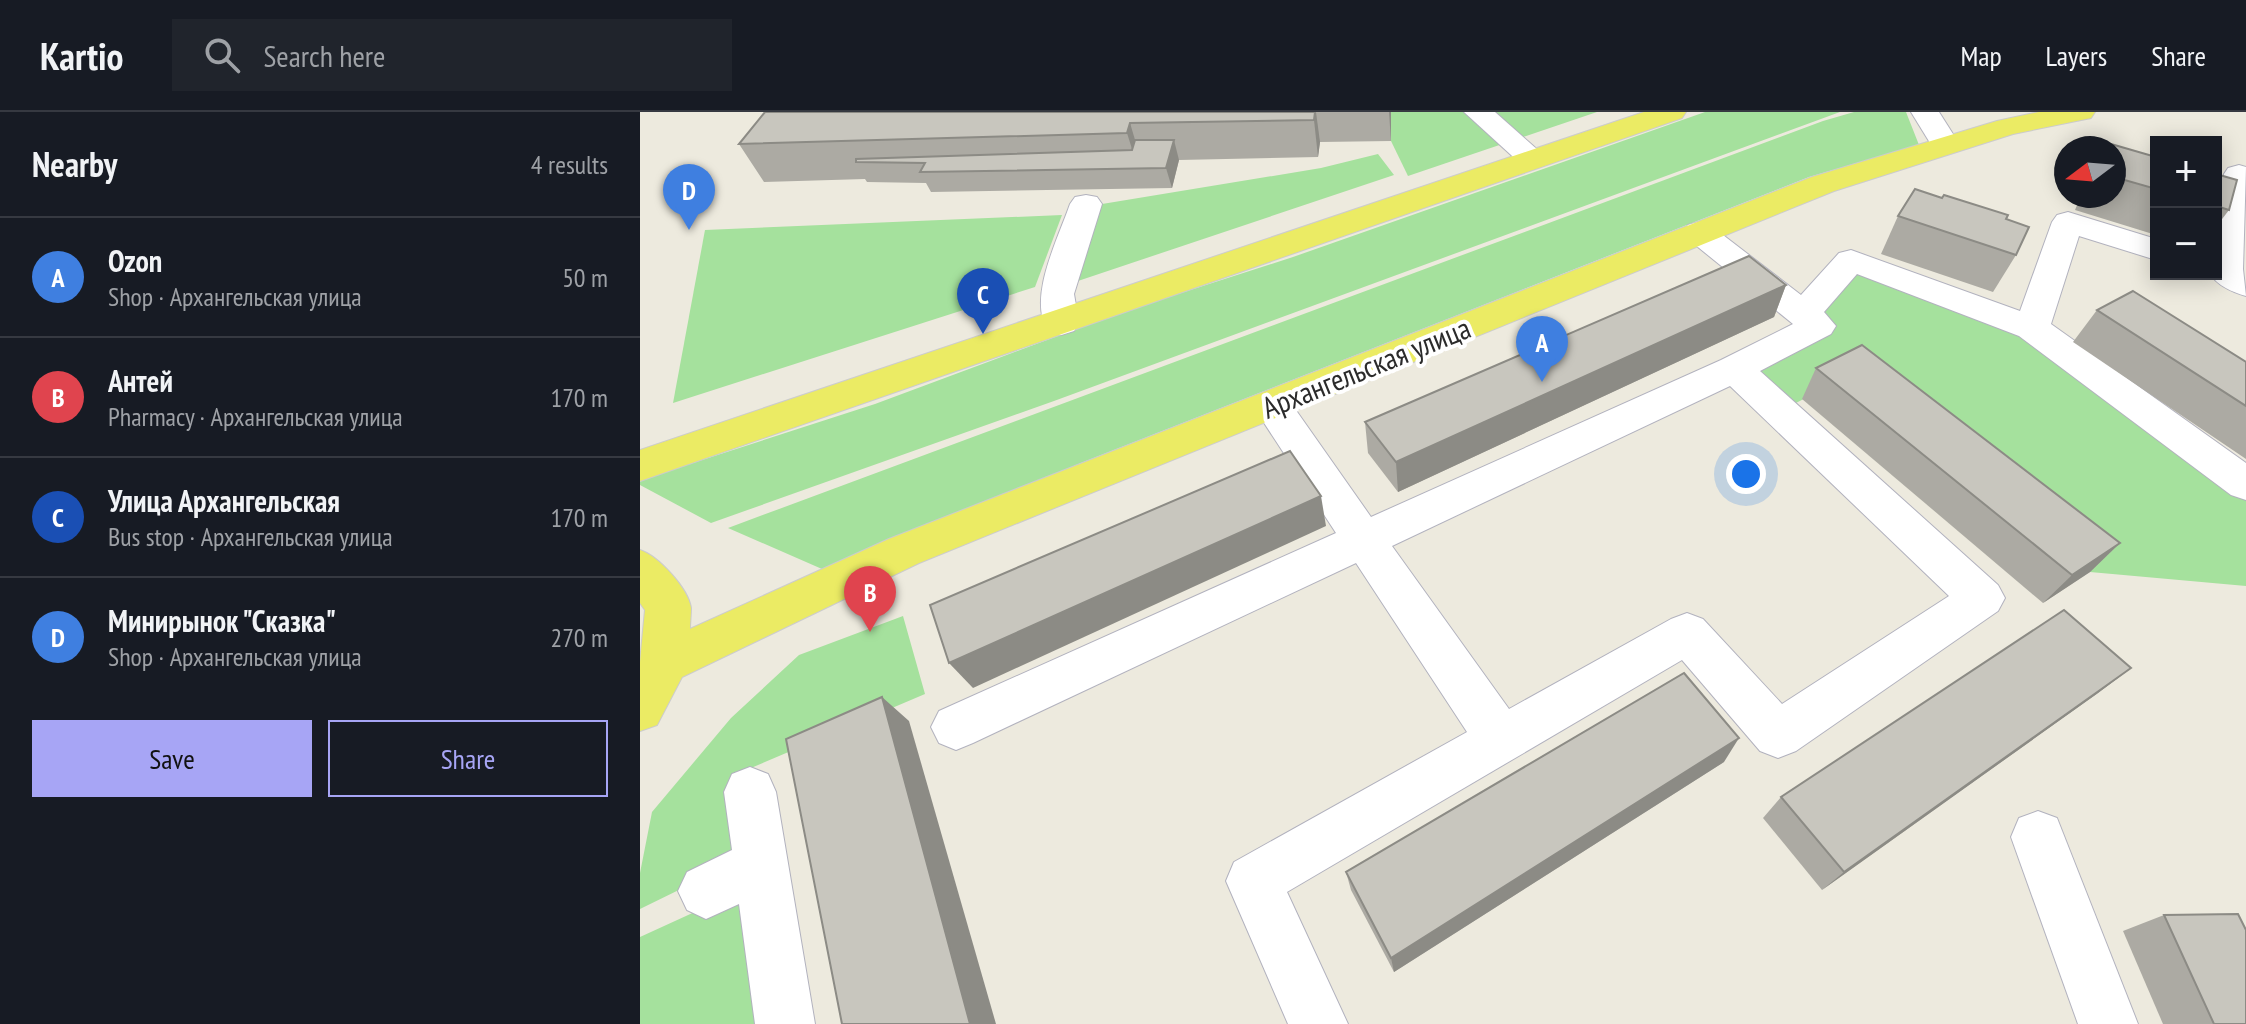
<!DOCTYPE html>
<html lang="en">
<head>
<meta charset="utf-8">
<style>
	:root { --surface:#171b24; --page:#20242c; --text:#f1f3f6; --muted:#9ea1a6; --line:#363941; --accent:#a7a5f5 }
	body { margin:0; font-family:"PT Sans Narrow",sans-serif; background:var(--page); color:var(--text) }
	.controls { position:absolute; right:24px; top:24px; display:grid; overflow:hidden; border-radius:0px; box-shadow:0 4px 20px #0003 }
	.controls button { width:72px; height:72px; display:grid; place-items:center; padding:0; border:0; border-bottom:2px solid var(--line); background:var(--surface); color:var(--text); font:40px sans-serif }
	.compass { position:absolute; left:1414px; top:24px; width:72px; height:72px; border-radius:50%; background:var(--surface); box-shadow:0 4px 20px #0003; rotate:254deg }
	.you { position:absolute; left:1106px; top:362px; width:28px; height:28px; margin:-20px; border:6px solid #fff; border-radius:50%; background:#1a73e8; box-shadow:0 0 0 12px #1a73e833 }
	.badge { display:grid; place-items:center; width:52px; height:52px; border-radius:50%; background:var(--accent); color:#fff; font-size:26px; font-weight:700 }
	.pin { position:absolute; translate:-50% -66px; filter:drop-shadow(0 2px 4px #0008) }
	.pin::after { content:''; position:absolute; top:42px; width:28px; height:24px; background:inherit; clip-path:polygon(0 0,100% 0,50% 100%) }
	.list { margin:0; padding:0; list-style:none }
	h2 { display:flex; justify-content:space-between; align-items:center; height:104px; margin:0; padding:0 32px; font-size:34px }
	h2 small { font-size:26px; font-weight:400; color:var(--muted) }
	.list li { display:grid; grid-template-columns:52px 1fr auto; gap:24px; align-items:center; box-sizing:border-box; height:120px; padding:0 32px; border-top:2px solid var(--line) }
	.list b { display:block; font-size:30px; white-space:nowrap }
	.list p { margin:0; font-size:26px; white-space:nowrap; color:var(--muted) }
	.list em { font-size:26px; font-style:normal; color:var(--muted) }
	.actions { display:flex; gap:16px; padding:24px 32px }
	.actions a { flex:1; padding:18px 0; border:2px solid var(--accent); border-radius:0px; text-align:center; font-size:28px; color:var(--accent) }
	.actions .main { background:var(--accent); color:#111 }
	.icon { flex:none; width:44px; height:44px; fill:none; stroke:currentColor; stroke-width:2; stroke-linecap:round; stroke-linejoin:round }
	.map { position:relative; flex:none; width:1606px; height:912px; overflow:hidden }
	header { display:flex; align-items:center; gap:48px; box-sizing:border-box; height:112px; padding:0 40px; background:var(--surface); border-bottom:2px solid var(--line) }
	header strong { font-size:38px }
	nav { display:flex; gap:44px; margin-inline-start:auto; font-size:28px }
	.search { width:560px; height:72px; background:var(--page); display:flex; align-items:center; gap:20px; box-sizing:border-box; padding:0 28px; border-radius:0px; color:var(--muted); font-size:30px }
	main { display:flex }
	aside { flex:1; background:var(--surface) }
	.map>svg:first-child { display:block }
	.green { fill:#a5e19d }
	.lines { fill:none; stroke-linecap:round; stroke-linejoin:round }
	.minor-casing { stroke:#b2b2be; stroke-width:2 }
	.major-casing { stroke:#ccc; stroke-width:2 }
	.minor { fill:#fff; fill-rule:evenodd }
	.major { fill:#ebeb64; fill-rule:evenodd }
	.wall { fill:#acaaa3 }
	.shaded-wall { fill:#8c8b85 }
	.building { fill:#c8c6be; stroke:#8c8b85; stroke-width:2 }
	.labels { text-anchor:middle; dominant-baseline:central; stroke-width:8; stroke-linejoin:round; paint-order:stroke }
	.street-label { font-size:30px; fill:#2b2b2b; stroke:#fff }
</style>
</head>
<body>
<header>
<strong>Kartio</strong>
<div class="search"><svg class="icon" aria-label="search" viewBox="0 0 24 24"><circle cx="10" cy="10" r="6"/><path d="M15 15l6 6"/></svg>Search here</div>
<nav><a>Map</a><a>Layers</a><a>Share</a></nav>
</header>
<main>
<aside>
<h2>Nearby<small>4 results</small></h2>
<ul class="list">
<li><span class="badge" style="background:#3f7fe0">A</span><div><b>Ozon</b><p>Shop · Архангельская улица</p></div><em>50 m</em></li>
<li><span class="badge" style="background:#e0444e">B</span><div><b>Антей</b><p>Pharmacy · Архангельская улица</p></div><em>170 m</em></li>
<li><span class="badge" style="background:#1a4fb4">C</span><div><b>Улица Архангельская</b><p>Bus stop · Архангельская улица</p></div><em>170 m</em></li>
<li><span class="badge" style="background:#3f7fe0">D</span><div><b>Минирынок &quot;Сказка&quot;</b><p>Shop · Архангельская улица</p></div><em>270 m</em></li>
</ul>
<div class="actions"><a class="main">Save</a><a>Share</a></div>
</aside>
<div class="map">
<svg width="1606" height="912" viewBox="0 0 1606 912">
	<rect width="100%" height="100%" fill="#edeade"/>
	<g class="green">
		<path d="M751,0H957L768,64L751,29Z"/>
		<path d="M1065,0H1200L414,289L71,411L0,373V368L235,292L485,199L653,145Z"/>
		<path d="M1214,0H1266L1279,33L1169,65L446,349L182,457L88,416L1183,9Z"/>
		<path d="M738,42L754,63L432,171L456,93L681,56Z"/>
		<path d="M422,103L395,175L33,291L65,118Z"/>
		<path d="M1216,156L1387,221L1606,381V474L1450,460L1207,265L1148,295L1109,259L1174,203Z"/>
		<path d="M263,504L285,582L92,664L98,749L0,797V761L12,700L91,606L159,543Z"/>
		<path d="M105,777L123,912H0V825Z"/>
	</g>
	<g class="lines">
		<defs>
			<g id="minor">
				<path d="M824,0H855L908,47L904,53L893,56L882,53Z"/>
				<path d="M1271,0H1299L1320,33L1315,39L1305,42L1295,39Z"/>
				<path d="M1599,53L1606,55L1603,157L1606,184C1592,180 1578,174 1570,162H1576V114L1584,62L1588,56Z"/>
				<path d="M446,83L457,85L462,92L434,182L439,211L434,219L421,223L408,219C387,186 418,127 430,92L435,85Z"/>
				<path d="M1428,100L1516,127V148L1439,124L1411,212L1606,351V388L1591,383L1379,224L1217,162L1184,200L1196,214L1191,222L1120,259L1358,473L1365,486L1358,499L1156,639L1138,646L1120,639L1042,548L647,780L708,912H648L586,769L594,750L827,620L716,451L333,631L316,638L299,631L291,615L299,599L696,421L613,294L618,284L632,280L646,284L731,405L1081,248L1153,212L1048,127L1043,120L1048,113L1059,110L1070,113L1161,183L1199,141L1211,138L1380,199L1412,110L1417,103ZM1090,274L1309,484L1142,592L1063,507L1047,501L1031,507L869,597L752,434Z"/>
				<path d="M110,655L128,662L136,680L175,912H115L99,792L66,807L47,798L38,779L47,760L92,738L84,680L92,662Z"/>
				<path d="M1398,699L1417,706L1498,912H1438L1371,725L1379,706Z"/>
			</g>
			<g id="major">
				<path d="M1004,0H1046L1042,6L0,369V338Z"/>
				<path d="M1399,0H1455L1451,6L1373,22L1194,79L279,451L42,565L17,613L0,619V550L5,498L0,491V438C18,444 48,476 51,496C51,503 50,510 50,517L249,427L1172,65L1357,9Z"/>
			</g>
		</defs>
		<use href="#minor" class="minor-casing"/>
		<use href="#major" class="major-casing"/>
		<use href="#minor" class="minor"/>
		<use href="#major" class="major"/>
	</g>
	<g class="wall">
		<path d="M125,0H751V29L680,30L678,45L539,48L532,76L291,80L286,71L227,70L225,67L124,70L99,32Z"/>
		<path d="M1471,32L1516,45V123L1435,98L1441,84H1474V36H1468Z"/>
		<path d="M1576,62L1589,98L1576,115Z"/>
		<path d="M1258,104L1366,107L1376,143L1353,180L1241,142Z"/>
		<path d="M1146,173L1134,205L758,380L728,341L725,310Z"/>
		<path d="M1457,198L1606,250V347L1433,230Z"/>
		<path d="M1176,256L1480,431L1450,460L1403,491L1162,287Z"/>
		<path d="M1491,556L1458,581L1182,778L1123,706L1141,685Z"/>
		<path d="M1084,650L754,860L711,778L706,760Z"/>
		<path d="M1524,803L1606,912H1523L1483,819Z"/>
	</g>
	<g class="shaded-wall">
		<path d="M675,0H676L680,30L678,45L674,8Z"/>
		<path d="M749,0H751V29Z"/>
		<path d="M490,11L501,48L498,56L487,21Z"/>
		<path d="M534,28L539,48L532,76L526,56Z"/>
		<path d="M1146,173L1134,205L758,380L756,350Z"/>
		<path d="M681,384L686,414L333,576L309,551Z"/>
		<path d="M1480,431L1450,460L1403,491L1432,463Z"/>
		<path d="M1491,556L1458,581L1182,778L1204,760Z"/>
		<path d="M242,585L269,609L356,912H330Z"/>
		<path d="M1099,626L1084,650L754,860L751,846Z"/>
	</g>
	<g class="building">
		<path d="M125,0H675L674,8L490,11L487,21L99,32Z"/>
		<path d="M495,28H534L526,56L280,60L285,51L216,50V47L492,38Z"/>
		<path d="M1471,32L1516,45V77L1474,65V36H1469Z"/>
		<path d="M1576,62L1597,68L1589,98L1576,94Z"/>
		<path d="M1275,77L1302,86L1304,83L1368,103L1366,107L1389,115L1376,143L1258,104Z"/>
		<path d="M1109,144L1146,173L756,350L725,310Z"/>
		<path d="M1493,179L1606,250V294L1457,198Z"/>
		<path d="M1222,233L1480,431L1432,463L1176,256Z"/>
		<path d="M650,339L681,384L309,551L290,493Z"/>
		<path d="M1424,498L1491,556L1204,760L1141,685Z"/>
		<path d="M1044,561L1099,626L751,846L706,760Z"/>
		<path d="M242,585L330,912H202L146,627Z"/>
		<path d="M1598,802L1606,818V912H1574L1524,803Z"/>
	</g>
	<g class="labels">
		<g class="street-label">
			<text transform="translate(726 255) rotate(-22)">Архангельская улица</text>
		</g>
	</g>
</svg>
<div class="controls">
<button>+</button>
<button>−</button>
</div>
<svg class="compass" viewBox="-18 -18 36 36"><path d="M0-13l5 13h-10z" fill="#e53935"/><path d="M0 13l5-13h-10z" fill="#9ea1a6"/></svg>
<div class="you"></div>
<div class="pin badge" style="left:902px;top:270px;background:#3f7fe0">A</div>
<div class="pin badge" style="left:230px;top:520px;background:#e0444e">B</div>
<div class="pin badge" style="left:343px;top:222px;background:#1a4fb4">C</div>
<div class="pin badge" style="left:49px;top:118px;background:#3f7fe0">D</div>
</div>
</main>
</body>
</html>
